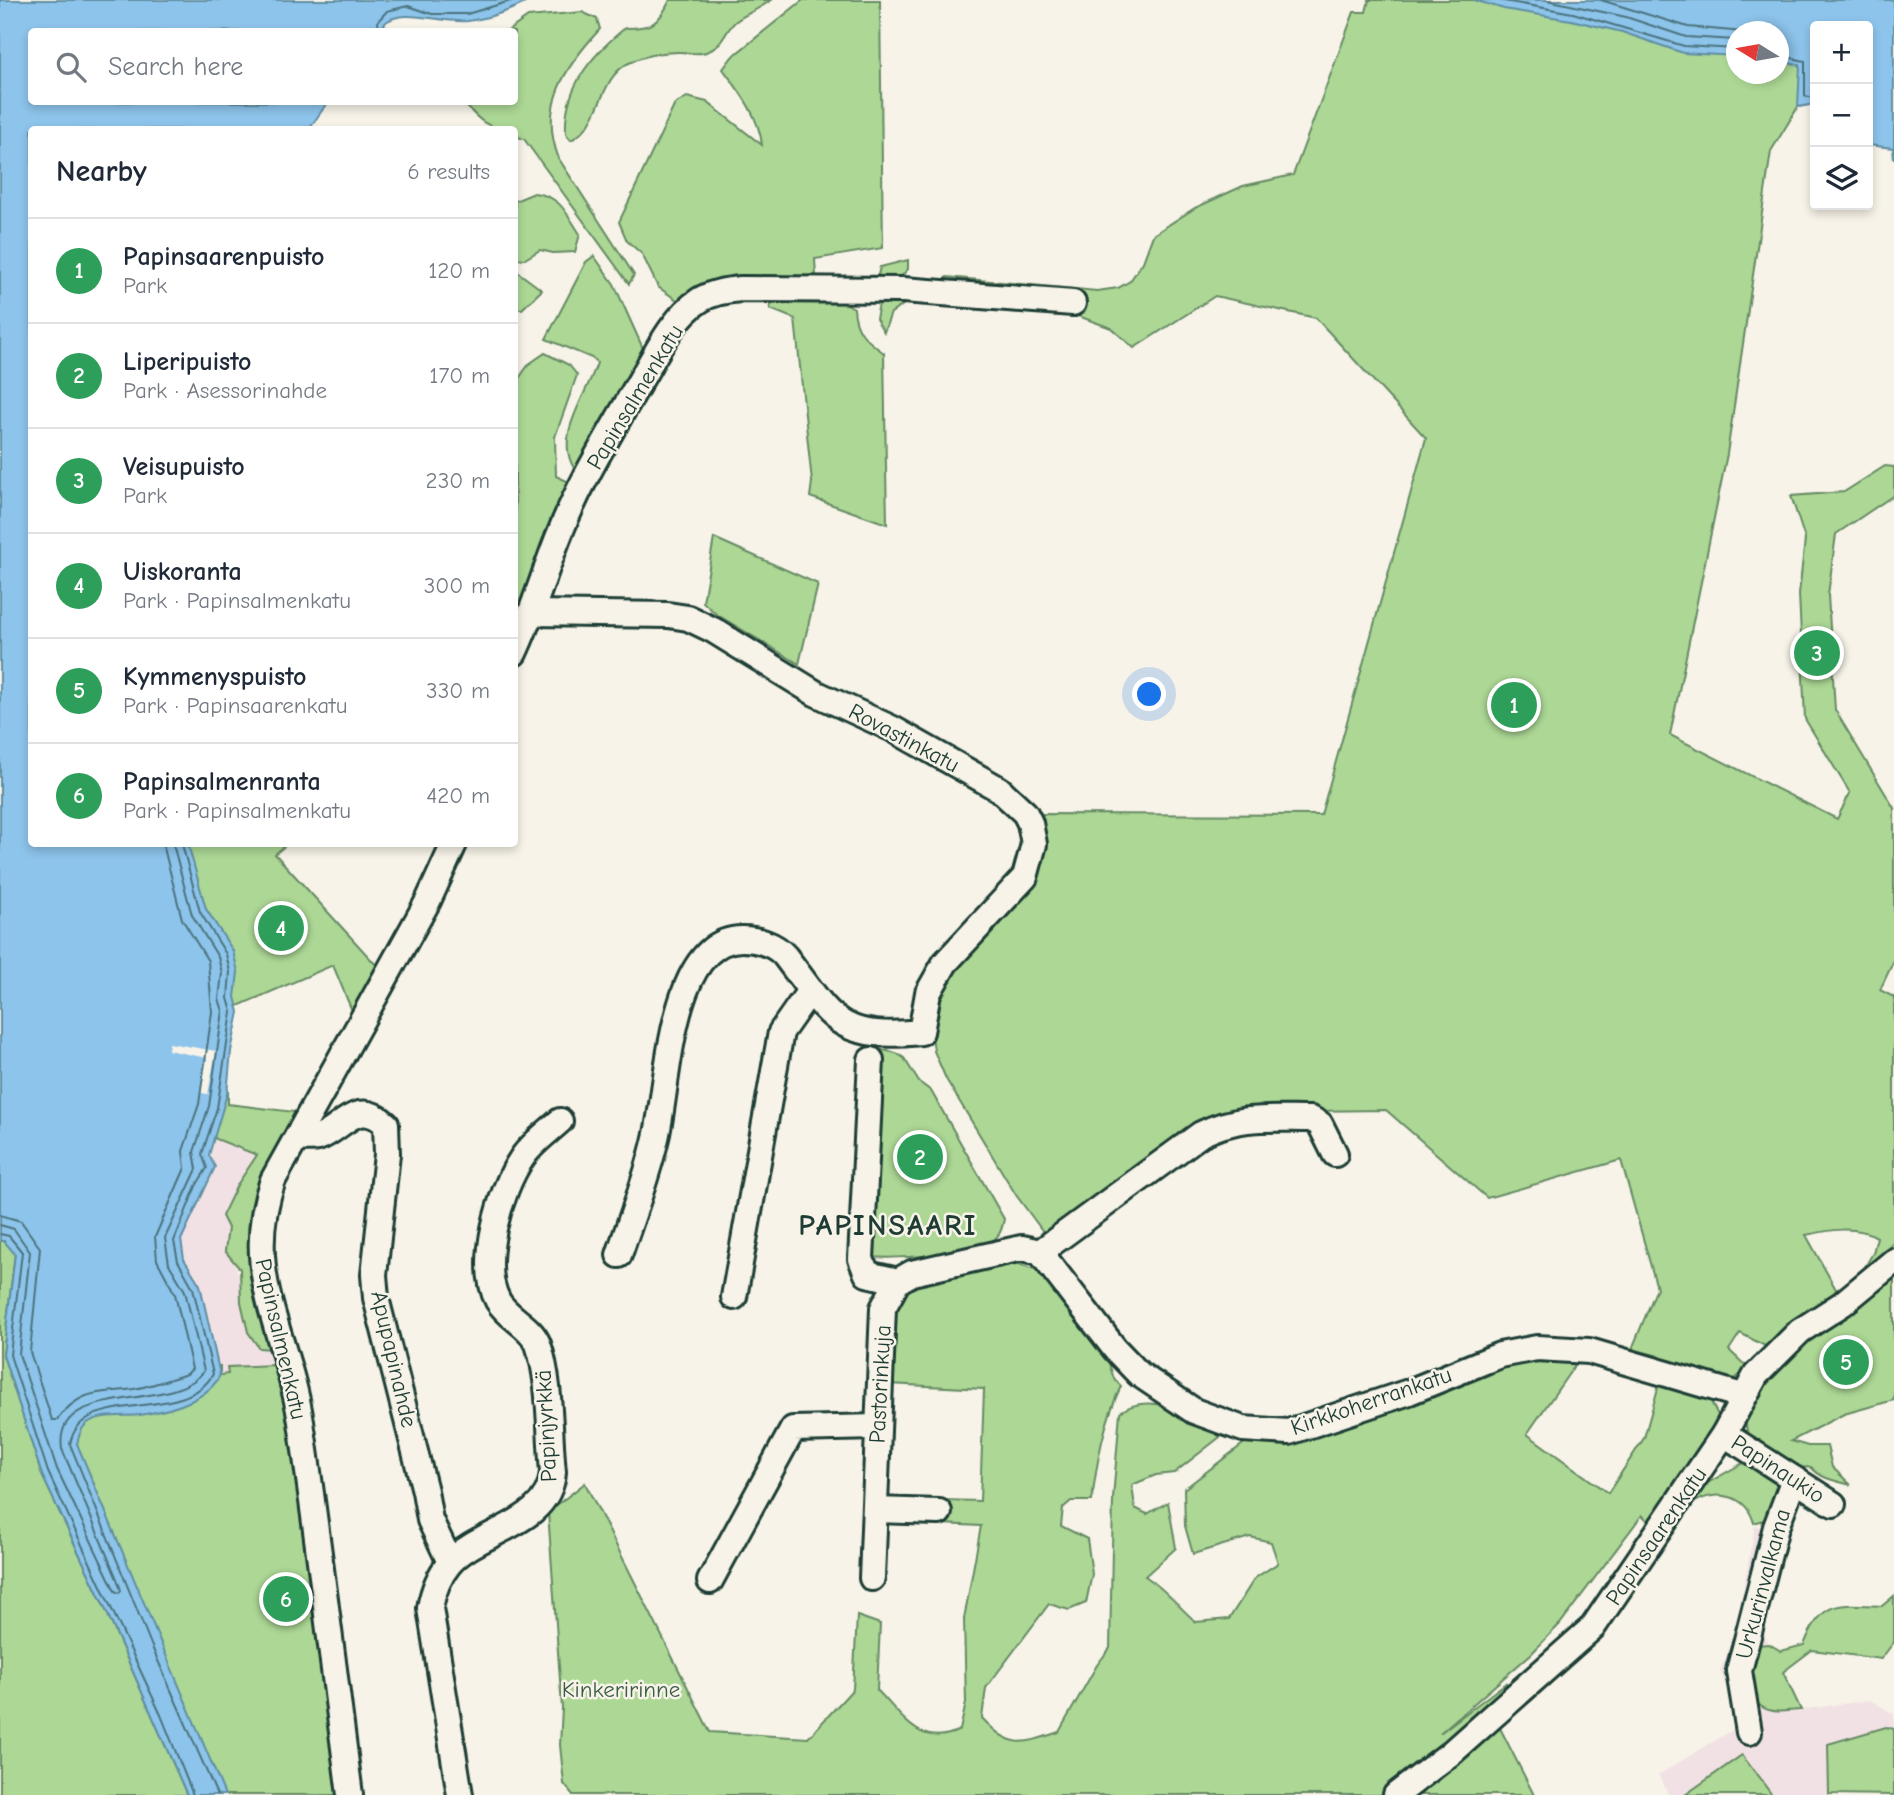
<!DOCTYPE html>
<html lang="en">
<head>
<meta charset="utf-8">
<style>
	:root { --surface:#fff; --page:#f2f2f3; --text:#1f2937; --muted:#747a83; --line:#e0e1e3; --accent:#1f6fb2 }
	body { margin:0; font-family:"Comic Neue",sans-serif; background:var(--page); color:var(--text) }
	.controls { position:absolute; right:21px; top:21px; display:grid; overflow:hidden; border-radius:7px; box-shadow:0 4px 10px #0003 }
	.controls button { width:63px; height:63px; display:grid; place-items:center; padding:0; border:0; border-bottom:2px solid var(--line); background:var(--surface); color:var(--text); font:35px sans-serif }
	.compass { position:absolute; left:1726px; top:21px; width:63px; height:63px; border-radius:50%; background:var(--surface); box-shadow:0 4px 10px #0003; rotate:281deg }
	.you { position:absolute; left:1150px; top:695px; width:24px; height:24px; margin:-18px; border:5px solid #fff; border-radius:50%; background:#1a73e8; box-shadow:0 0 0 10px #1a73e833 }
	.badge { display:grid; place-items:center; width:46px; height:46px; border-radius:50%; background:var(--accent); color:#fff; font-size:23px; font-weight:700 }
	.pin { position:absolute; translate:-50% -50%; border:4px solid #fff; box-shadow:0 2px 7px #0006 }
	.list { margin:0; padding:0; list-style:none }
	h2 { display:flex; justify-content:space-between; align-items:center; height:91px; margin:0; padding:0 28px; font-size:30px }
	h2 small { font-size:23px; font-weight:400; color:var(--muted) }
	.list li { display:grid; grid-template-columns:46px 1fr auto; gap:21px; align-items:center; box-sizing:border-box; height:105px; padding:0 28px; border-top:2px solid var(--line) }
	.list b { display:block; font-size:26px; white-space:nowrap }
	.list p { margin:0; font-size:23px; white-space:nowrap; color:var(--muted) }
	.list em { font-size:23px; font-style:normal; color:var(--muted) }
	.icon { flex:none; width:38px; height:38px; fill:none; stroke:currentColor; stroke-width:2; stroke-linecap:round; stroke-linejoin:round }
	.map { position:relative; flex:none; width:1894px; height:1795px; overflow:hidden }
	.search { position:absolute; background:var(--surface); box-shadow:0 4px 10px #0003; left:28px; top:28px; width:490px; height:77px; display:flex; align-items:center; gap:18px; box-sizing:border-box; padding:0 24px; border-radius:7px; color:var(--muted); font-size:26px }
	.panel { position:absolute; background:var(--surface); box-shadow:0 4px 10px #0003; left:28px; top:126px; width:490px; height:721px; border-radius:7px }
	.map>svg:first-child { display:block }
	.built { fill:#f1e1e4 }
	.green { fill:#acd795; stroke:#668a64; stroke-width:2; fill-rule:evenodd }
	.water { fill:#8dc4eb; stroke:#618ea2; stroke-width:2 }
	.pier { fill:#f7f3e8 }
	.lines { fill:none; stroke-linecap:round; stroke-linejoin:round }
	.shore { stroke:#4b737d; stroke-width:2 }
	.minor-casing { stroke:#1f3d34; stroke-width:30 }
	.minor { stroke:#f7f3e8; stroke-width:24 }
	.labels { text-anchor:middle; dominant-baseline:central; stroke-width:5; stroke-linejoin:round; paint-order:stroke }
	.street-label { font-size:23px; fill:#1f3d34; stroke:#f7f3e8 }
	.park-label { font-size:23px; fill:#3b5c47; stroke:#f7f3e8 }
	.district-label { font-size:30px; font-weight:bold; letter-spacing:2px; fill:#1f3d34; stroke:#f7f3e8 }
</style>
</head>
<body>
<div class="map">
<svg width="1894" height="1795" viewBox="0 0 1894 1795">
	<rect width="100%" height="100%" fill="#f7f3e8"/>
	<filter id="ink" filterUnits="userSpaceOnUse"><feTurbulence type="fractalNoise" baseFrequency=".0143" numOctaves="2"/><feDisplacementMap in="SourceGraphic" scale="14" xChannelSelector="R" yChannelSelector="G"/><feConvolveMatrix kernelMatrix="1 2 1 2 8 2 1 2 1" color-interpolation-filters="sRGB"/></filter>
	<g filter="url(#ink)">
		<g class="built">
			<path d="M216,1139L225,1142L279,1140L234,1263L276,1368L220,1375L200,1285L182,1252V1234L215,1167L209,1155Z"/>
			<path d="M1755,1526L1784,1532L1761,1627L1800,1710L1870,1700L1894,1714V1729L1886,1727L1828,1744V1795H1669L1658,1775L1741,1725L1720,1670L1734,1639Z"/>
		</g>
		<g class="green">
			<path d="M670,0H771C760,9 743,15 735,22C724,32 723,47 706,52C699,55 687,52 679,52C662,52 642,56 627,64C598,80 602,125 571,140L566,134C563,88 591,56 625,28C652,28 658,25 670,0Z"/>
			<path d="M803,0H880L883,248L815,259L816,277L835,280L680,302L658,287L642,254L627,241L619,222L675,104L687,97L707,102L762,145C759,116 740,92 723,69L732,57Z"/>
			<path d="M1369,0H1820L1815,26V104L1798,107L1771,151L1727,454L1670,735L1837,819L1850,793L1805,719L1799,594L1805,539L1791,496L1844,492L1885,466L1894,467V495L1836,534L1828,595L1835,710L1894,808V960L1880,990L1894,997V1242L1859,1277L1873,1253L1877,1237C1855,1225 1829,1230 1806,1235L1838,1293L1769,1348L1740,1333L1729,1350L1749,1369L1731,1381L1670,1365L1659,1356L1632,1349L1657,1288L1621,1160L1487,1198L1386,1110L1220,1112L1044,1233L1016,1195L946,1079L934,1051L932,1036L935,1004L959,963L1029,890L1036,814L1321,815L1426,438L1316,318L1215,296L1134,348L1111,328L1070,313L909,301L891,313L884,332L876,319L879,303L936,285L947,277L1097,291L1118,288L1130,281L1143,262L1153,235L1195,208L1243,186L1293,175L1354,12H1366ZM1736,32H1778V74H1736Z"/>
			<path d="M582,12L597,19L600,29C565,67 538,106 559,159L634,275L629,284L524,139L515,136L514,130C489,130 479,121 463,102H514V32L508,31L528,17Z"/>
			<path d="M534,193C561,196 566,213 580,234L575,252L553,253L540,250L525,259L515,258V201Z"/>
			<path d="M594,256L614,284L645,353L576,471C552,438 586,397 597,363L594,359L546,339L586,262Z"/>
			<path d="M908,260V269L900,278L877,279L880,267Z"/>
			<path d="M515,270L542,290L522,309H515Z"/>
			<path d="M833,296L854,308C855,331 866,340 884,353L887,524L810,497L812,482L795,319L770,309L772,300Z"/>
			<path d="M545,353L569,365L577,375L555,437L556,476L569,482V493L554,515L524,594L526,598L515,633V384L529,364Z"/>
			<path d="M714,538L818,584L799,664L716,614L703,602Z"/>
			<path d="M137,844H287L275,854L377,966L360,1006L352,1011L333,965L238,1006Z"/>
			<path d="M878,1049L896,1053L904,1058L919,1082L931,1091L1004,1219C1002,1229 1000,1236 991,1242C971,1255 895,1259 870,1257Z"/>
			<path d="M228,1088V1104L295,1112L294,1120L270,1166L271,1349L259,1348L248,1332L241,1302L240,1269L225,1251L228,1228L222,1216L237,1185L257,1155L216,1139L210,1132Z"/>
			<path d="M0,1092L15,1253L3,1355L42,1475L105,1608L187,1795H0Z"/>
			<path d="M1009,1261L1041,1271L1107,1357L1114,1379L1121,1386C1104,1422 1097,1460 1092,1501H1071L1063,1508L1061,1526L1087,1539L1092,1574L1086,1603L1069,1610L1049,1604L986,1688L982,1718C1011,1749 1021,1745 1059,1732L1097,1665L1110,1648L1113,1499L1120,1412C1152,1390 1194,1415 1220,1437L1174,1473L1156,1475L1132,1485L1135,1508L1147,1514L1168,1502L1176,1548L1145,1576C1165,1589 1178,1606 1196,1622L1229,1619L1255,1578L1278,1563L1271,1542L1250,1537L1193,1554L1185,1526L1184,1489L1251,1438L1517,1360L1579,1359L1527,1434L1608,1493L1644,1438L1660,1381L1709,1398L1718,1415L1717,1426L1607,1589L1649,1522L1642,1515L1560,1624L1531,1654L1440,1733L1507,1682L1500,1694L1381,1795H573L564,1784L560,1745L562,1708L548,1512L585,1483L710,1732L808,1738L853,1689L857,1616L880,1624L877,1690C904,1717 919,1749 960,1730L966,1703L964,1619L981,1526L942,1524V1500L980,1501L984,1389L889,1384C890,1363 886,1334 892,1314C905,1270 972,1269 1009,1261Z"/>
			<path d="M1894,1276V1400L1844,1414L1791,1441L1808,1446H1827L1832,1467L1851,1485C1836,1481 1821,1479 1811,1467C1786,1470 1779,1460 1759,1446C1698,1402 1867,1301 1894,1276Z"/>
			<path d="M275,1365L281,1369L344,1795H214L60,1407L220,1366V1375L228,1374L227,1367Z"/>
			<path d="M1743,1463L1766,1472L1777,1480L1778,1497L1767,1519L1754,1523C1746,1494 1717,1490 1695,1502L1706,1484Z"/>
			<path d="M1894,1596V1642L1881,1659L1812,1650L1783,1672L1801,1710C1792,1710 1781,1713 1773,1711C1742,1706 1749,1666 1756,1645L1769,1644L1781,1651L1804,1645C1822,1599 1838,1604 1882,1606Z"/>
			<path d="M1886,1727L1894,1729V1795L1829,1794L1828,1744Z"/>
			<path d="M1500,1728L1534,1795H1408Z"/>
			<path d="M1742,1755L1772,1795H1685Z"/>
		</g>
		<g class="water">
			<path d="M0,0H531C512,10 489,18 468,21C441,24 401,6 384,24L387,31L32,32V102H328L309,129L32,130V844H188L206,909L233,951L238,972L235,997L239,1012L231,1051L227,1094L209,1155L215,1167L181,1240L184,1259L200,1285L220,1375C208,1401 166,1411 140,1415C123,1417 100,1413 86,1424C80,1430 79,1436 77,1444L225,1795H187L105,1608L42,1475L3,1355L15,1254L4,1241H0Z"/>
			<path d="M1474,0H1894V159L1893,148L1868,145V26H1815V104L1798,107L1800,65L1779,62L1778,32H1736V56L1683,53L1622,32L1571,20L1504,9Z"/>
		</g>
		<path class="pier" d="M169,1043L216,1051L208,1094L201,1093L207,1058L168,1050Z"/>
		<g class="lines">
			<g class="shore">
				<path d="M1498,0L1573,13L1684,46L1736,49"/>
				<path d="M1547,0L1626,17L1686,37L1736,40"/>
				<path d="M1601,0L1688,27L1744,32"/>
				<path d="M379,32L378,21L387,11L408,6L432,14H467L514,0"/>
				<path d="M1778,55L1805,61V96L1815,98"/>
				<path d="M182,844L200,912L226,954L230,972L228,998L232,1012L217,1108L202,1154L207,1168L196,1186L174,1241L178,1261L193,1288L213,1374C185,1425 81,1385 70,1444L152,1647L217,1795"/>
				<path d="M0,1215L21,1221L40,1248L30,1352L52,1420H57C81,1388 99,1394 134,1389C152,1386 170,1379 187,1374L192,1369L175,1294L157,1260L155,1237L185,1168L183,1151L199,1104L212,1012L208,961L182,919L163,844"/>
				<path d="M0,1225L14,1229L30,1252L19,1354L57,1469L115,1591L119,1593L121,1590L117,1579L62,1449C52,1380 175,1413 204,1371L185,1291L169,1264L165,1238L197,1169L194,1152L209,1106L223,1011L219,999L222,973L218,957L192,915L173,844"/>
				<path d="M0,1234L9,1236L22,1252L10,1355L48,1472L161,1715L193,1795"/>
			</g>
			<defs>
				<g id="minor">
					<path d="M532,613L668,615L688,618L713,630L815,693L893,729L999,789L1025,813L1030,823L1034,844L1025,877L945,963L928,993L921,1032C835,1041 831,1016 785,956C775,944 757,939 742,939C669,939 669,1087 656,1138C647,1178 632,1216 619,1255"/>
					<path d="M514,653C532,615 543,576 558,538C579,483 611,432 640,381C656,354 673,317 700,300C713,292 727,290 741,289L903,290L1073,303"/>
					<path d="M871,1060L861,1259L867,1274L898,1281"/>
					<path d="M297,1138C304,1138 311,1140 318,1138C343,1129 357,1097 386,1124L387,1154L374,1275L376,1298L425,1491L430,1520L450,1562"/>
					<path d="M1040,1252L1201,1134C1241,1115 1268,1119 1311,1119L1320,1124L1335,1154"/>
					<path d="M734,1297L781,1032L809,992"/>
					<path d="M1724,1434L1833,1504"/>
					<path d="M875,1510L939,1512"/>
					<path d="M872,1578L883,1308L898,1281L912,1273L1022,1248L1040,1252L1115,1349L1139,1374L1194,1411L1243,1429L1289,1432L1409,1392L1500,1355L1537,1348L1589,1351L1742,1396"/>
					<path d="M710,1581L793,1429L877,1427"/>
					<path d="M1749,1732L1739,1671L1776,1527L1794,1479"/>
					<path d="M350,1795C334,1671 319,1546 301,1422C288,1334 240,1273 273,1180L428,901L454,844"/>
					<path d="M460,1795L430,1608C433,1592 438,1577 449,1564C479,1529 549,1526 553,1472C549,1433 551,1381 538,1344C531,1326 508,1318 498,1301C478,1264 500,1190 522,1158C531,1144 548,1132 560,1121"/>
					<path d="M1396,1795L1451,1753L1593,1627L1724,1434L1756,1375L1800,1331L1842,1304L1894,1261"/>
				</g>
			</defs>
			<use href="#minor" class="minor-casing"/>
			<use href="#minor" class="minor"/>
		</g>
	</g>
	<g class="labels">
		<g class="street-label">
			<text transform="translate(635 397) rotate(-59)">Papinsalmenkatu</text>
			<text transform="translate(904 738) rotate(28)">Rovastinkatu</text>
			<text transform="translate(281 1339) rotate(77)">Papinsalmenkatu</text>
			<text transform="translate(394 1359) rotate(77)">Apupapinahde</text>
			<text transform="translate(880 1384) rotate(-87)">Pastorinkuja</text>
			<text transform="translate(1371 1401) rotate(-19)">Kirkkoherrankatu</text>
			<text transform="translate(546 1426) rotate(-93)">Papinjyrkkä</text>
			<text transform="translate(1778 1469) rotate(33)">Papinaukio</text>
			<text transform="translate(1656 1536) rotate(-56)">Papinsaarenkatu</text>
			<text transform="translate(1763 1584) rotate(-75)">Urkurinvalkama</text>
		</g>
		<g class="park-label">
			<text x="621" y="1689">Kinkeririnne</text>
		</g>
		<g class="district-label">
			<text x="888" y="1225">PAPINSAARI</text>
		</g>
	</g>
</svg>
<div class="controls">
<button>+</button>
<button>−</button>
<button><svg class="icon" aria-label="layers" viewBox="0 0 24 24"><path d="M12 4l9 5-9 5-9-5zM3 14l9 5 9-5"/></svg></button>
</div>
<svg class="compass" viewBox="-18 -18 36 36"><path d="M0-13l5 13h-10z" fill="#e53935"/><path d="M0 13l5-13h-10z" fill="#747a83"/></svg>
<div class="you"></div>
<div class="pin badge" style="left:1514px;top:705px;background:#2e9e5b">1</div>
<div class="pin badge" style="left:920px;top:1157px;background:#2e9e5b">2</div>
<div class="pin badge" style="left:1817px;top:653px;background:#2e9e5b">3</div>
<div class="pin badge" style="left:281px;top:928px;background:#2e9e5b">4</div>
<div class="pin badge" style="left:1846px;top:1362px;background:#2e9e5b">5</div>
<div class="pin badge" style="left:286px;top:1599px;background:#2e9e5b">6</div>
<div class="search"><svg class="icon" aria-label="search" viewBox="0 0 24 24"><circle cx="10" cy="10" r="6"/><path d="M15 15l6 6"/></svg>Search here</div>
<section class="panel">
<h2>Nearby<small>6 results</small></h2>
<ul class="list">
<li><span class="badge" style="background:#2e9e5b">1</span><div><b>Papinsaarenpuisto</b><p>Park</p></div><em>120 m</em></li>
<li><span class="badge" style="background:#2e9e5b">2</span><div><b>Liperipuisto</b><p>Park · Asessorinahde</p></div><em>170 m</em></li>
<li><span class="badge" style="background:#2e9e5b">3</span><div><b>Veisupuisto</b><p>Park</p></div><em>230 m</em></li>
<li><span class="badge" style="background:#2e9e5b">4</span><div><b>Uiskoranta</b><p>Park · Papinsalmenkatu</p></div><em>300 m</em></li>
<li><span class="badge" style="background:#2e9e5b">5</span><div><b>Kymmenyspuisto</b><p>Park · Papinsaarenkatu</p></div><em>330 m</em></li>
<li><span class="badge" style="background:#2e9e5b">6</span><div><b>Papinsalmenranta</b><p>Park · Papinsalmenkatu</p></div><em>420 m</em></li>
</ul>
</section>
</div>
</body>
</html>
